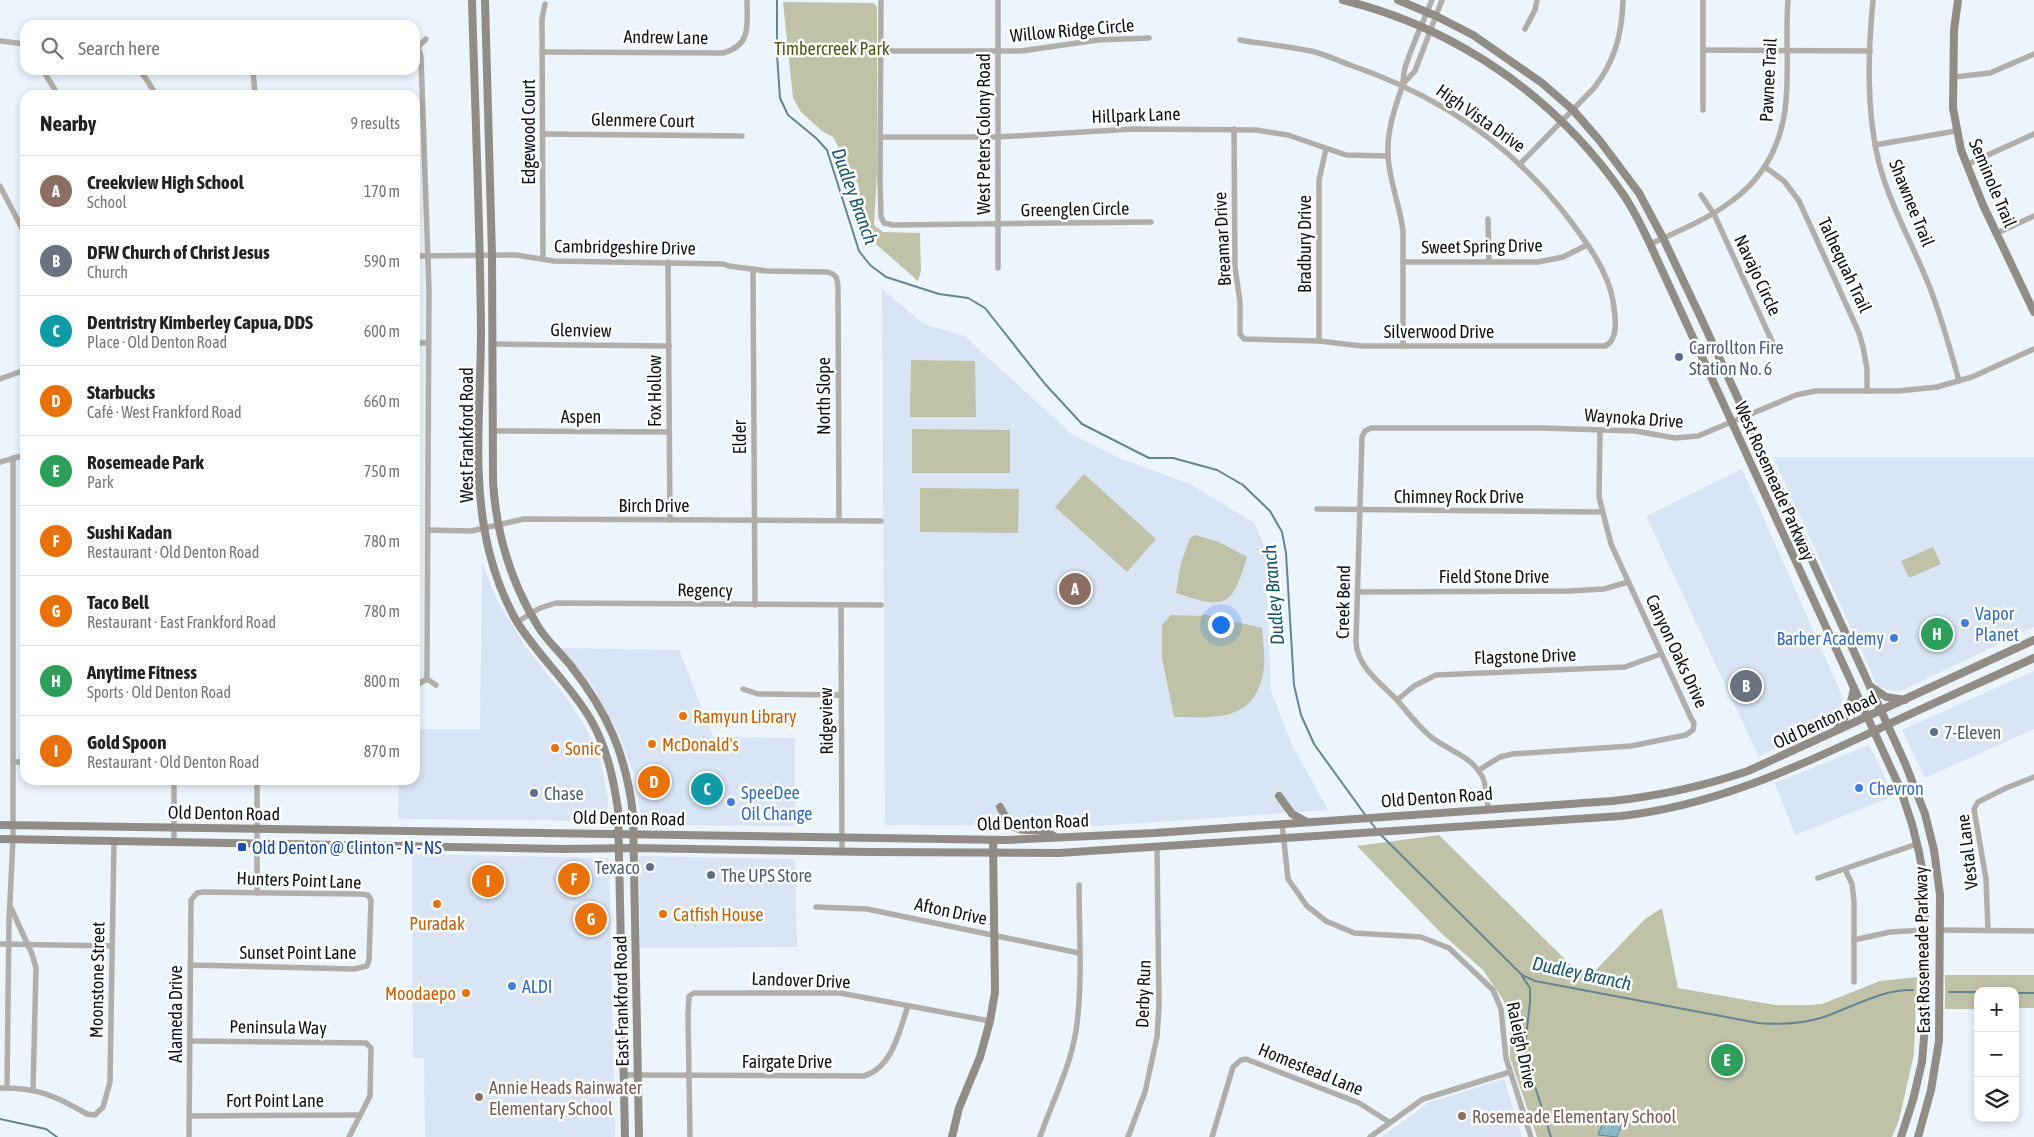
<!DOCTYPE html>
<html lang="en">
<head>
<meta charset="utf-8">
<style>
	:root { --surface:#fff; --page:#f6f6f6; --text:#222; --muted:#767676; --line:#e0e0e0; --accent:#656de6 }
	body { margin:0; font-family:"Asap Condensed",sans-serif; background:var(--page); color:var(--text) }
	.controls { position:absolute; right:15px; bottom:15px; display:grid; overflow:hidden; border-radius:10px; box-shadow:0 2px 8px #0003 }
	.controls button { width:45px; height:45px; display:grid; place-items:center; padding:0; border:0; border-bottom:1px solid var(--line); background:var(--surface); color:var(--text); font:25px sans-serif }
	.you { position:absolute; left:1220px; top:624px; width:18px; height:18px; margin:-12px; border:4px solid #fff; border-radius:50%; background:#1a73e8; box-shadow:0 0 0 8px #1a73e833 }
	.badge { display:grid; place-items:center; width:32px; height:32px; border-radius:50%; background:var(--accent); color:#fff; font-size:16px; font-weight:700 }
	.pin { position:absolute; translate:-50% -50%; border:2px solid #fff; box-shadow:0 1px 5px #0006 }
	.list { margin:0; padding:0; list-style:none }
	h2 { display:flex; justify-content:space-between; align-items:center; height:65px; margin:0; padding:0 20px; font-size:21px }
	h2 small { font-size:16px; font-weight:400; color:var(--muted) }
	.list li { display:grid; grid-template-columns:32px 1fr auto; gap:15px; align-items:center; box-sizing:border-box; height:70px; padding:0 20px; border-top:1px solid var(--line) }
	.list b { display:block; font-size:19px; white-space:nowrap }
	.list p { margin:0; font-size:16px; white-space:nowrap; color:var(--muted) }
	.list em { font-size:16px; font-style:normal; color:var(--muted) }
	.icon { flex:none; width:28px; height:28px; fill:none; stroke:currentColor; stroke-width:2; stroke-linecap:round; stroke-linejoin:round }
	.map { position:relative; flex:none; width:2034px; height:1137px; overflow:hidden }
	.search { position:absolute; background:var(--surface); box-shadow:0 2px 8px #0003; left:20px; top:20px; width:400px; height:55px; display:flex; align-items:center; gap:12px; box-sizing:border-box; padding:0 18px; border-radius:15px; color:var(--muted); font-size:19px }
	.panel { position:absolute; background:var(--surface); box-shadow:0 2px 8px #0003; left:20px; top:90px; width:400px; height:695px; border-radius:15px }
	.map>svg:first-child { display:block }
	.built { fill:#d9e4f4 }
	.green { fill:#c0c2a8 }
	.water { fill:#8ab6c7; stroke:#658592 }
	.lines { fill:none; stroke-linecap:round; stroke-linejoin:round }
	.stream { stroke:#658592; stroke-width:2 }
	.street { stroke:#b1aeaa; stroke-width:5.5 }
	.secondary { stroke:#918c86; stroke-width:8 }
	.service-dot { fill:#5c6f8a; stroke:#fff; stroke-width:2 }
	.shop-dot { fill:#3f7fe0; stroke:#fff; stroke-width:2 }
	.food-dot { fill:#e8710a; stroke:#fff; stroke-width:2 }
	.transit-dot { fill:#1a4fb4; stroke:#fff; stroke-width:2 }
	.education-dot { fill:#8d6e63; stroke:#fff; stroke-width:2 }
	.labels { text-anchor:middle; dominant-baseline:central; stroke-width:5; stroke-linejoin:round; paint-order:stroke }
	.street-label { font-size:18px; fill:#101216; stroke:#fff }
	.park-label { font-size:18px; fill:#515314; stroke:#fff }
	.service-label { font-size:18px; fill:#4e5e75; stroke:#fff; text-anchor:start }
	.shop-label { font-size:18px; fill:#366cbe; stroke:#fff; text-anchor:start }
	.food-label { font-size:18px; fill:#c56008; stroke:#fff; text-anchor:start }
	.transit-label { font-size:18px; fill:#164399; stroke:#fff; text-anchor:start }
	.education-label { font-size:18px; fill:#785e54; stroke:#fff; text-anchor:start }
	.water-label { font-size:19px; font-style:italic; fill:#1d5669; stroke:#fff }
</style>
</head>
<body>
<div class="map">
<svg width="2034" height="1137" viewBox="0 0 2034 1137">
	<rect width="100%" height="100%" fill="#ecf4fe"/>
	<g class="built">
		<path d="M882,289L924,324L964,336L1073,435L1119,458L1190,484L1254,523L1265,547L1271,691L1292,745L1328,810L1097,826L885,825Z"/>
		<path d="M1773,457H2034V627L1899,692L1878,687Z"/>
		<path d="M1742,469L1843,698L1837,717L1759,757L1646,516Z"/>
		<path d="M482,562L496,598L525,646L568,700L587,730L600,760L608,799V821L398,819L399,780H415V729H480Z"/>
		<path d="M560,648L679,650L713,737L795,738V826L642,825L635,778L619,734L592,685Z"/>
		<path d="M2034,671V729L1925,778L1902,730Z"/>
		<path d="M1869,745L1894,796L1795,835L1775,783Z"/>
		<path d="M412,854L609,858L615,1137H425L424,1058H413Z"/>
		<path d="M639,856L795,859L797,947L640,948Z"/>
		<path d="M1504,1079L1522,1137H1382L1428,1103Z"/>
	</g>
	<g class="green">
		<path d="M783,2L874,3L877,7V172L874,225L883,232L920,233L921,271L918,281L877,245L865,218L858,184L833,137L822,131L801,112L793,98Z"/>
		<path d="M911,360L975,361L976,417H910Z"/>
		<path d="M912,429L1010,430V473H912Z"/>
		<path d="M1084,474L1156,539L1127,572L1055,507Z"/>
		<path d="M920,488L1019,489L1018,533L920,532Z"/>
		<path d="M1195,535L1219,542L1247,557C1232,607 1226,610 1176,593L1181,563L1190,538Z"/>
		<path d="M1933,547L1941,564L1909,578L1901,561Z"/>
		<path d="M1202,614L1262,628C1263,642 1266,660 1263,674C1253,723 1214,717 1174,717L1162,658V625L1171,615L1202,616Z"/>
		<path d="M1439,835L1572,966L1594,972L1645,919L1662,908L1678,988L1775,1005H1810L1822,1004L1880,981L1917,977L1914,1054L1899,1120L1892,1137H1537L1510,1058V1030L1504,1001L1483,970L1441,933L1357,846Z"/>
		<path d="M1945,975H2034V1008H2015V991H1978V1009H1945Z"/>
	</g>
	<path class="water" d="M1606,1114L1623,1121L1617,1137L1598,1135Z"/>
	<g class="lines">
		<g class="stream">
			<path d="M777,0V54L780,98L788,115L816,138L827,150L859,251L870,265L886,277L939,294L968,298L985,308L1045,384L1082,424L1149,458H1173L1217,470L1243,485L1270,511L1282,532L1286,553L1294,685L1301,715L1314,744L1366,816"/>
			<path d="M1369,820L1377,830"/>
			<path d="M1380,834L1522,975L1535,981L1758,1023C1781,1025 1802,1024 1824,1017C1853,1007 1882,989 1913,990"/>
			<path d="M1522,976L1530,988V1002L1525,1047L1527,1061L1551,1137"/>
			<path d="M1949,992H1978"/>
			<path d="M2015,993H2034"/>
			<path d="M0,1119L46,1129L57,1137"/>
		</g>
		<g class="street">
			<path d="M881,0L880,181L881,217L884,223L893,225L1151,222"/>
			<path d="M1873,0C1868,53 1866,111 1879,163C1890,205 1912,243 1928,283C1941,315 1950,348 1959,381"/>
			<path d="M1525,29L1535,10L1537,0"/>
			<path d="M0,41L25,44"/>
			<path d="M418,47L426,39"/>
			<path d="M1703,50L1870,51"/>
			<path d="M881,51H1021L1098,40L1149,38"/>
			<path d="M542,52L723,53C752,45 747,25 747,0"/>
			<path d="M43,70L58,95"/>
			<path d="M139,70L147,80L156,95"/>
			<path d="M253,70L255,95"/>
			<path d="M1954,77L1990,73L2034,54"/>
			<path d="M1402,85L1415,71L1442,0"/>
			<path d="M1703,110V0"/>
			<path d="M1234,129L1235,267L1240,302V334L1244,339L1319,341L1361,346H1605C1620,339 1615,315 1613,301C1608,271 1587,243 1569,219C1512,144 1438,95 1350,65C1337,60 1324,54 1311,51C1287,46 1263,44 1240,40"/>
			<path d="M543,134L742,136"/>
			<path d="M881,137H998L1133,129L1256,130L1288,135L1346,155L1388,156"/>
			<path d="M1875,145L1956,131"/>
			<path d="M1520,164L1594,88C1615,61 1622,34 1623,0"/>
			<path d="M1966,165L2034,134"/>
			<path d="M1765,167L1784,181L1799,201L1837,284L1859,333L1863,347L1867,369V391"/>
			<path d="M0,186L25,234"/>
			<path d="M1701,195L1714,214L1775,348"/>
			<path d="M1488,219L1489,261"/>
			<path d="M1997,233L2034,216"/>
			<path d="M1650,244C1716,215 1774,190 1785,110C1790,74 1785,36 1788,0"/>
			<path d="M415,256L516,255L554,261L723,264L729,266L767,271L828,272C837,275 837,278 838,287L839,520"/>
			<path d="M543,259L542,19L545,4"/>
			<path d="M668,262L670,520"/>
			<path d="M1403,262H1538L1563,257L1587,245"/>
			<path d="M998,268V0"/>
			<path d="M753,269L755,605"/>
			<path d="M1319,341V180L1326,149"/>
			<path d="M415,343H428"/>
			<path d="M493,344L669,346"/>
			<path d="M1403,346V231C1400,205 1389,181 1388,155C1387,131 1394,110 1402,87C1404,81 1403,75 1405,68C1412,45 1423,22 1432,0"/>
			<path d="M0,379L25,370"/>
			<path d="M493,431L669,432"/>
			<path d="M0,462L25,455"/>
			<path d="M1317,509L1601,512"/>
			<path d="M428,530L471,531L524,519L881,521"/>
			<path d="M1358,592L1569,591L1604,589L1628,582"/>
			<path d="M841,606L842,852"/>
			<path d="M517,622L540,608L556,603L881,605"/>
			<path d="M427,679L436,685"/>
			<path d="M415,681L420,683L427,679L429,289L421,57L418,47"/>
			<path d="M743,689L758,694L840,695"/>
			<path d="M1397,700L1414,686L1436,675L1625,667L1661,654"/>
			<path d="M13,762H25"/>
			<path d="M1479,770L1500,757L1512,754L1631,746L1686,735L1693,730L1694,723L1691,718L1611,544L1599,497L1600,430"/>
			<path d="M257,780V893"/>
			<path d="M1488,809C1487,799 1487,785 1482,776C1470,755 1449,751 1431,737C1418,726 1408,713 1397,700C1381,683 1357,667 1356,642L1362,437L1365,431L1371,428H1542L1635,431L1675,438L1698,436L1796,395L1816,391H1898L1937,387L1972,377L2034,349"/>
			<path d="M1282,823L1288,879L1307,906L1326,921L1354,933L1421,937L1449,948L1493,990L1501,1009L1506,1058L1531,1137"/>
			<path d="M174,841V780"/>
			<path d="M1845,869L1852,884L1854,901V982"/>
			<path d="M1818,878L1917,844"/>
			<path d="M816,907L867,909L1079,953"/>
			<path d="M11,908L32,954L36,968L33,1089"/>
			<path d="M1941,930L2034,931"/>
			<path d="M1988,930L1986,879L1974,809L1978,802L2006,788L2034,777"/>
			<path d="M1854,940L1890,932L1925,930"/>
			<path d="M0,944L112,946"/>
			<path d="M190,1041L366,1043L371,1048L370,1096L349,1137"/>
			<path d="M624,1075L864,1076C893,1067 899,1031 908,1006"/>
			<path d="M0,1088C36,1087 56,1096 87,1114L95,1115L103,1107L110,1082L114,840"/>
			<path d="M7,1088L9,921L13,839V458"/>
			<path d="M190,1116L359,1115"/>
			<path d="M189,1137L191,900L197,893L204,892L359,894L368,895L371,900L369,960L367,966L354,969L190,965"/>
			<path d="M690,1137L688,1014L689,996L694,993H840L990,1021"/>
			<path d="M1040,1137C1052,1102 1070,1068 1076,1031C1083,983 1079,933 1079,885"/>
			<path d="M1128,1137L1145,1092L1157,1037L1159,1005L1157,847"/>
			<path d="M1212,1137L1233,1067L1241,1060L1246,1059L1359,1103L1389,1122"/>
			<path d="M1370,1137L1423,1099L1510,1072"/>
		</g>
		<g class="secondary">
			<path d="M472,0C475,110 480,221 481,331C481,404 471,479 489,551C495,575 505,601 517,622C539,657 570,684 591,720C607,748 613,777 618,809L625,1137"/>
			<path d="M485,0L492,255L493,481C496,534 511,583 539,628C548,642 561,653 571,666C608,713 626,755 633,814L639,1137"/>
			<path d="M1343,0C1457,28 1556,97 1623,194C1634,210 1642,227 1650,244L1900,788L1912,824L1919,852L1923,874L1925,910V1025L1922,1062L1913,1100L1901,1137"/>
			<path d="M1398,0L1436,16L1473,35L1542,83L1573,110L1600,141L1639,193L1663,238L1701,318L1905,763L1925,814L1934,850L1940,895L1939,1041L1931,1090L1918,1137"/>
			<path d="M1958,0L1954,30L1953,108L1961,150L1983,205L2034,312"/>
			<path d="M1870,686L1886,697L1905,700"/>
			<path d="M1837,730L1849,710L1854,689"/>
			<path d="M1279,796L1292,814L1305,821"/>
			<path d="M1000,807C1019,846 1030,820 1054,836"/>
			<path d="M0,825L1008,840L1155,833L1612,801C1659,796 1704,786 1748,771L2034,640"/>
			<path d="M0,839L563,849L634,848L871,852L1059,853L1621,816C1711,806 1791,770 1872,732C1926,706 1980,683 2034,658"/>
			<path d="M952,1137L959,1108L980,1057L990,1021L995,992L993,840"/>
		</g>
	</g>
	<g class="service-dot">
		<circle cx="1679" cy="357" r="5"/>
		<circle cx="1934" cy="732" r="5"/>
		<circle cx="534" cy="793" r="5"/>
		<circle cx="650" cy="867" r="5"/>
		<circle cx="711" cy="875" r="5"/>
	</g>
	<g class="shop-dot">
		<circle cx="1965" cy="623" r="5"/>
		<circle cx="1894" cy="638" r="5"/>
		<circle cx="1859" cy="788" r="5"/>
		<circle cx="731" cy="802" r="5"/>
		<circle cx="512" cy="986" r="5"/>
	</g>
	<g class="food-dot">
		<circle cx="683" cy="716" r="5"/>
		<circle cx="652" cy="744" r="5"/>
		<circle cx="555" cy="748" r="5"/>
		<circle cx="437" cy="904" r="5"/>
		<circle cx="663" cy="914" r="5"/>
		<circle cx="466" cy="993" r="5"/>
	</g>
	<rect class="transit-dot" x="237" y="842" width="10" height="10" rx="2.5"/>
	<g class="education-dot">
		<circle cx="479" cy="1097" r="5"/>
		<circle cx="1462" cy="1116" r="5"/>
	</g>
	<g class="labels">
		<g class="street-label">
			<text transform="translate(1072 30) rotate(-5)">Willow Ridge Circle</text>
			<text transform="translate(666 37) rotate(1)">Andrew Lane</text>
			<text transform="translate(1768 80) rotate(-87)">Pawnee Trail</text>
			<text transform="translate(1136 115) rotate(-2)">Hillpark Lane</text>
			<text transform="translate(1481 118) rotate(35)">High Vista Drive</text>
			<text transform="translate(643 120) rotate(1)">Glenmere Court</text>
			<text transform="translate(528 132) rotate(-90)">Edgewood Court</text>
			<text transform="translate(983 134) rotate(-90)">West Peters Colony Road</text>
			<text transform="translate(1993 183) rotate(67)">Seminole Trail</text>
			<text transform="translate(1912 203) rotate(68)">Shawnee Trail</text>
			<text transform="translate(1075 209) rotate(-1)">Greenglen Circle</text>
			<text transform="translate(1222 239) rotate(-93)">Breamar Drive</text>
			<text transform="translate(1304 244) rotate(-90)">Bradbury Drive</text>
			<text transform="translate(1482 246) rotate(-1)">Sweet Spring Drive</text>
			<text transform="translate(625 247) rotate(1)">Cambridgeshire Drive</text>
			<text transform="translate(1845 265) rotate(65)">Talhequah Trail</text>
			<text transform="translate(1758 275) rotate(65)">Navajo Circle</text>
			<text transform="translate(581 330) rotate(1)">Glenview</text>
			<text x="1439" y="331">Silverwood Drive</text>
			<text transform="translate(654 391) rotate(-90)">Fox Hollow</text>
			<text transform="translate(823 396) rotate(-90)">North Slope</text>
			<text x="581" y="416">Aspen</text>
			<text transform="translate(1634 418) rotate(4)">Waynoka Drive</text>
			<text transform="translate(466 435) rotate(-90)">West Frankford Road</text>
			<text transform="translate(739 437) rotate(-90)">Elder</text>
			<text transform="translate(1775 481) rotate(66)">West Rosemeade Parkway</text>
			<text x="1459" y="496">Chimney Rock Drive</text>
			<text x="654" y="505">Birch Drive</text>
			<text x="1494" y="576">Field Stone Drive</text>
			<text transform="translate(705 590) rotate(1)">Regency</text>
			<text transform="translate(1343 602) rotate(-89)">Creek Bend</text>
			<text transform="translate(1677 651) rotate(65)">Canyon Oaks Drive</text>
			<text transform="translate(1525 656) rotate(-2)">Flagstone Drive</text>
			<text transform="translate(1825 720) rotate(-25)">Old Denton Road</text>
			<text transform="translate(826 721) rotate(-91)">Ridgeview</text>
			<text transform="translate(1437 797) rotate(-4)">Old Denton Road</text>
			<text transform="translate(224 813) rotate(1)">Old Denton Road</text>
			<text transform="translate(629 818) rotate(1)">Old Denton Road</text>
			<text transform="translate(1033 822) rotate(-2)">Old Denton Road</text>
			<text transform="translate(1967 852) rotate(-97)">Vestal Lane</text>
			<text transform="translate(299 880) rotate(2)">Hunters Point Lane</text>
			<text transform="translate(951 911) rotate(12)">Afton Drive</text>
			<text transform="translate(1922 950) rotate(-91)">East Rosemeade Parkway</text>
			<text x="298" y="952">Sunset Point Lane</text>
			<text transform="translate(97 980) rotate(-89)">Moonstone Street</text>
			<text transform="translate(801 980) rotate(2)">Landover Drive</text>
			<text transform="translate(1143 994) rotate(-88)">Derby Run</text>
			<text transform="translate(621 1001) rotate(-91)">East Frankford Road</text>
			<text transform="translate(175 1014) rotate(-90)">Alameda Drive</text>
			<text transform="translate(278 1027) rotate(1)">Peninsula Way</text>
			<text transform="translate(1522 1045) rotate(78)">Raleigh Drive</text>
			<text x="787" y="1061">Fairgate Drive</text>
			<text transform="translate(1311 1069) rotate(22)">Homestead Lane</text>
			<text x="275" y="1100">Fort Point Lane</text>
		</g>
		<g class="park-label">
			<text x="832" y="48">Timbercreek Park</text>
		</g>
		<g class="service-label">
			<text x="1689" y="347">Carrollton Fire<tspan x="1689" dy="21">Station No. 6</tspan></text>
			<text x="1944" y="732">7-Eleven</text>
			<text x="544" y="793">Chase</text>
			<text x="640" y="867" text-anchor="end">Texaco</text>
			<text x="721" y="875">The UPS Store</text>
		</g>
		<g class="shop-label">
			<text x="1975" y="613">Vapor<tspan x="1975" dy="21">Planet</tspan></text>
			<text x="1884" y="638" text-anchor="end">Barber Academy</text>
			<text x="1869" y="788">Chevron</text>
			<text x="741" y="792">SpeeDee<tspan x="741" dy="21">Oil Change</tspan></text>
			<text x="522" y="986">ALDI</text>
		</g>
		<g class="food-label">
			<text x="693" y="716">Ramyun Library</text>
			<text x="662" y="744">McDonald's</text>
			<text x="565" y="748">Sonic</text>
			<text x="673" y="914">Catfish House</text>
			<text x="437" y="923" text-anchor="middle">Puradak</text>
			<text x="456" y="993" text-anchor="end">Moodaepo</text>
		</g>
		<g class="transit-label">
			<text x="252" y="847">Old Denton @ Clinton - N - NS</text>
		</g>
		<g class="education-label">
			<text x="489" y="1087">Annie Heads Rainwater<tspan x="489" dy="21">Elementary School</tspan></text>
			<text x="1472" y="1116">Rosemeade Elementary School</text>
		</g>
		<g class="water-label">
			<text transform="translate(855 196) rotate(70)">Dudley Branch</text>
			<text transform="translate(1273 595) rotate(-95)">Dudley Branch</text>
			<text transform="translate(1582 973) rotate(12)">Dudley Branch</text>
		</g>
	</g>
</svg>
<div class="controls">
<button>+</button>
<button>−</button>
<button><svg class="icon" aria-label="layers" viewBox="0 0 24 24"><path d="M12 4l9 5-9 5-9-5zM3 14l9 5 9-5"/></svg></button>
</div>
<div class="you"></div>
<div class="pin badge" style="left:1075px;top:589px;background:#8d6e63">A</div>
<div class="pin badge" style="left:1746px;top:686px;background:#6b7280">B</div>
<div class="pin badge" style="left:707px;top:789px;background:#0f9aa8">C</div>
<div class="pin badge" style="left:654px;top:782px;background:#e8710a">D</div>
<div class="pin badge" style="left:1727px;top:1060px;background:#2e9e5b">E</div>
<div class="pin badge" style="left:574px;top:879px;background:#e8710a">F</div>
<div class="pin badge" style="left:591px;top:919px;background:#e8710a">G</div>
<div class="pin badge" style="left:1937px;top:634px;background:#2e9e5b">H</div>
<div class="pin badge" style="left:488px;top:881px;background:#e8710a">I</div>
<div class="search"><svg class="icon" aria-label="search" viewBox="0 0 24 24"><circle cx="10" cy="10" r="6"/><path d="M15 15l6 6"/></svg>Search here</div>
<section class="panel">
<h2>Nearby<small>9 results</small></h2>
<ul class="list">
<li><span class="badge" style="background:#8d6e63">A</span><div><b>Creekview High School</b><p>School</p></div><em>170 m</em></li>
<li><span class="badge" style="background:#6b7280">B</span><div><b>DFW Church of Christ Jesus</b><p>Church</p></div><em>590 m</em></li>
<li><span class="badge" style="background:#0f9aa8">C</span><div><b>Dentristry Kimberley Capua, DDS</b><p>Place · Old Denton Road</p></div><em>600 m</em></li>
<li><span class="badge" style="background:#e8710a">D</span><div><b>Starbucks</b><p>Café · West Frankford Road</p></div><em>660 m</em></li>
<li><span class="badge" style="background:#2e9e5b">E</span><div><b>Rosemeade Park</b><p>Park</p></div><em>750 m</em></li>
<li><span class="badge" style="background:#e8710a">F</span><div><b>Sushi Kadan</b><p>Restaurant · Old Denton Road</p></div><em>780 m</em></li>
<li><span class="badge" style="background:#e8710a">G</span><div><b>Taco Bell</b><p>Restaurant · East Frankford Road</p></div><em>780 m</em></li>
<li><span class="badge" style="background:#2e9e5b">H</span><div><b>Anytime Fitness</b><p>Sports · Old Denton Road</p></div><em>800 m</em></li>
<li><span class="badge" style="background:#e8710a">I</span><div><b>Gold Spoon</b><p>Restaurant · Old Denton Road</p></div><em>870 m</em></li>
</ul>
</section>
</div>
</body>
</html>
